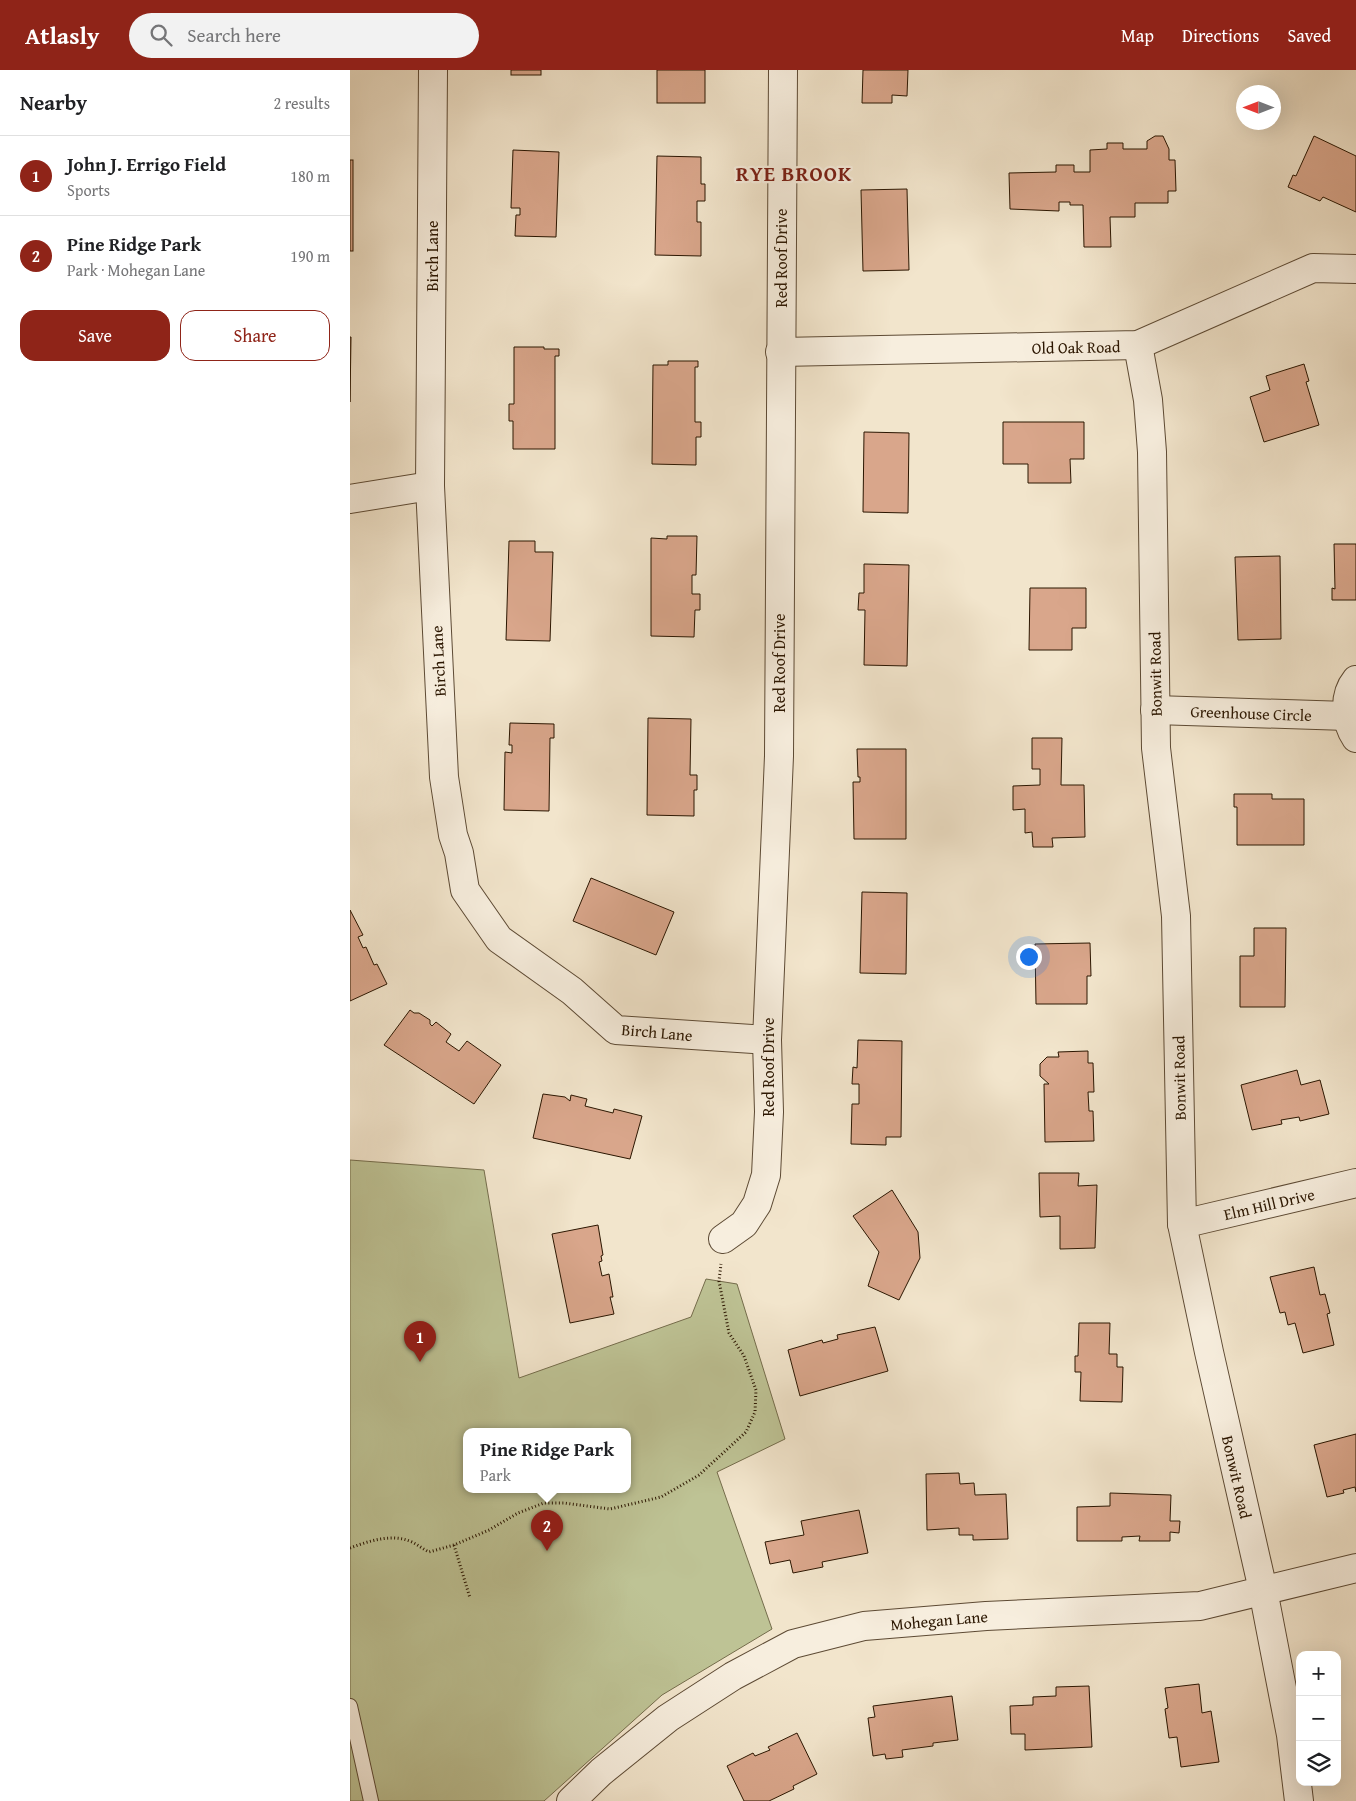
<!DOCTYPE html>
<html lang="en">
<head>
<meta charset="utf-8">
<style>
	:root { --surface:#fff; --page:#f2f2f2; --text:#202124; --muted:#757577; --line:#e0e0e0; --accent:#8f2418 }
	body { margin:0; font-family:"Gentium Book Plus",serif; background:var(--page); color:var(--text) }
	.controls { position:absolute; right:15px; bottom:15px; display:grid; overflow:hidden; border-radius:10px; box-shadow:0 5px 20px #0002 }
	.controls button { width:45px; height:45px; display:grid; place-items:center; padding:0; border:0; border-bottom:1px solid var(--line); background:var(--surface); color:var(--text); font:25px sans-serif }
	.compass { position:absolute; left:886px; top:15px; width:45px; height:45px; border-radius:50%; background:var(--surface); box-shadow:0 5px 20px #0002; rotate:270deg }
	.you { position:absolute; left:678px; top:886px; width:18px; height:18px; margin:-12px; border:4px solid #fff; border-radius:50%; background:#1a73e8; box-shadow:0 0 0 8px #1a73e833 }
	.badge { display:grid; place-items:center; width:32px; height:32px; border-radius:50%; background:var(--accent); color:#fff; font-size:16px; font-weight:700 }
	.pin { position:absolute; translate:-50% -41px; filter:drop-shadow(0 1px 2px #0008) }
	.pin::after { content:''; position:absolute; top:26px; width:18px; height:15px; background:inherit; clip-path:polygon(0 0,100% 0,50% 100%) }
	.popup { position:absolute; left:113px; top:1358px; width:168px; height:65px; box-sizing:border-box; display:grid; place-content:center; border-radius:10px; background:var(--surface); filter:drop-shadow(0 1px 4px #0005); font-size:16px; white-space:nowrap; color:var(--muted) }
	.popup b { font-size:19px; color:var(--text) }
	.popup::after { content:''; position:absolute; left:50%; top:100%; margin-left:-10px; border:10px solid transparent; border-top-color:var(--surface) }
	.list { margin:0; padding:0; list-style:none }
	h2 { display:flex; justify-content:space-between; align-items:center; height:65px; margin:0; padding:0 20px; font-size:21px }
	h2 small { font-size:16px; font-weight:400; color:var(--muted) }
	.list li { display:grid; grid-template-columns:32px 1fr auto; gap:15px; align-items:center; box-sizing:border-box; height:80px; padding:0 20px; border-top:1px solid var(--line) }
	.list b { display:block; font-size:19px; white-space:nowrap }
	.list p { margin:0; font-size:16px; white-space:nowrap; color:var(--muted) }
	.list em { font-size:16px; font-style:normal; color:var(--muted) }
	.actions { display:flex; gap:10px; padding:15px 20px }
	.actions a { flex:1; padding:11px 0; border:1px solid var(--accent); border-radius:15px; text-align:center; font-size:18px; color:var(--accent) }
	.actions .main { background:var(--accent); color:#fff }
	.icon { flex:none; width:28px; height:28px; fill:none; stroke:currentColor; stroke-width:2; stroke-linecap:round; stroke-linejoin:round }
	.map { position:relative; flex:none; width:1006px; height:1731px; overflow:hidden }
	header { display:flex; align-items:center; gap:30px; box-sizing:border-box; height:70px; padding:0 25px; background:var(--accent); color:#fff }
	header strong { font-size:24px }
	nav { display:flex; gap:28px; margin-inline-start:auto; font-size:18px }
	.search { width:350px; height:45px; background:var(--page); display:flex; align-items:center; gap:12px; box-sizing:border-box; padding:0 18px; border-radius:28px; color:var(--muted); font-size:19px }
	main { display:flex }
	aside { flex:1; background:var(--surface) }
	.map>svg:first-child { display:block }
	.green { fill:#bec395; stroke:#746c4b; fill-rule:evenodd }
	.building { fill:#d9a68b; stroke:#2b1601 }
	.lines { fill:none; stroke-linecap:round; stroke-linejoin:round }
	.service-casing { stroke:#5d4a34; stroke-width:16 }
	.minor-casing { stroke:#5d4a34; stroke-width:30 }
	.path { stroke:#2b1601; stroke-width:3; stroke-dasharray:1 2.5; stroke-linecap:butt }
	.service { stroke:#f7eede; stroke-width:14 }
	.minor { stroke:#f7eede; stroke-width:28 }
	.labels { text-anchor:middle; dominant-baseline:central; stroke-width:4.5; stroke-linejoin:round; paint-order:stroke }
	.street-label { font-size:16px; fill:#2b1601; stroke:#f7eede }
	.district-label { font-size:21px; font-weight:bold; letter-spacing:1px; fill:#7a1f14; stroke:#f7eede }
</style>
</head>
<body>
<header>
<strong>Atlasly</strong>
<div class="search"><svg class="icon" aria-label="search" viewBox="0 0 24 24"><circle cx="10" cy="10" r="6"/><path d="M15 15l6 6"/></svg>Search here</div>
<nav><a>Map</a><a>Directions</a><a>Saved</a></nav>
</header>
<main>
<aside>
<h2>Nearby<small>2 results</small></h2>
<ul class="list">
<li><span class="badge">1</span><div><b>John J. Errigo Field</b><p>Sports</p></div><em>180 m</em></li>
<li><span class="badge">2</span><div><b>Pine Ridge Park</b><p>Park · Mohegan Lane</p></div><em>190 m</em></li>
</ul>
<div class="actions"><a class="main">Save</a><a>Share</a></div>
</aside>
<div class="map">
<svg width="1006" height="1731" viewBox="0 0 1006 1731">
	<rect width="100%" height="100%" fill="#f2e5cc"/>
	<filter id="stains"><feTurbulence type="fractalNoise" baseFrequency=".004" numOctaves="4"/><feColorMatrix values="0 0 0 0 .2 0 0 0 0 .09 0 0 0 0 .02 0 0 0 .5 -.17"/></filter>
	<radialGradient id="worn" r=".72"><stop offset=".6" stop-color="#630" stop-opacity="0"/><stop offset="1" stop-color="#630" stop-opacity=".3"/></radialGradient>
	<path class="green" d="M0,1090L134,1100L169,1308L341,1247L356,1209L387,1214L435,1369L367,1402L422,1559L312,1625L194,1731H0ZM117,1362H277V1420H117Z"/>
	<g class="building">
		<rect x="161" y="0" width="30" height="5"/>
		<rect x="307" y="0" width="48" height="33"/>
		<path d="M513,0H558L557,26L542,25V33H512Z"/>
		<path d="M805,66H813L819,79V90H825L826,121H818V133H785V147H760L761,177H734L733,135H720V132H709V141L660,139L659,103L706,102V95H724V102H740V80L757,79V73H773V79H797V71Z"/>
		<path d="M964,66L1006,86V142L973,127L970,131L938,117L943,105L946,106Z"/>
		<path d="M163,80L209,82L206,167L165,166L166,145H170V138H161Z"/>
		<path d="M307,86L351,87V114H355V131H347V152H351V186L305,185Z"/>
		<rect x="0" y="90" width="3" height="91"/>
		<path d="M557,119L559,200L513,201L511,120Z"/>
		<path d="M0,267H1L0,332Z"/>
		<path d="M164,277H194V279H209V286H205V379H163V351H159V334H164Z"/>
		<path d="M318,291H348V297H345V352H351V367H346V395L302,394L303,295H318Z"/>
		<path d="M954,294L959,311L956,312L969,355L914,372L900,327L920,320L916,306Z"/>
		<path d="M653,352H734V389H720L721,413H678V394H653Z"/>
		<path d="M514,362L559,363L558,443L513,442Z"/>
		<path d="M317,466H347L346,505H342V524H350V540H345L344,567L301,566V468L317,469Z"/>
		<path d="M159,471H185V482H203L200,571L156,570Z"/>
		<path d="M984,474H1006V530H982V518L985,519Z"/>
		<path d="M930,486L931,569L888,570L885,487Z"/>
		<path d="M514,494L559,495L557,596L514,595L515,540H508L509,523H514Z"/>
		<path d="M680,518H736V558H722V580H679Z"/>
		<path d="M298,648L341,649L340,705H347V720H344V746L297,745Z"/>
		<path d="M160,653L204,654V668H200L199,741L154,740L155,682L162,683V675H159Z"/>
		<path d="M682,668H712L711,715H734L735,767L702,768L703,777H683L682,762L675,763V739L663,740V716L690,715V699H682Z"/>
		<path d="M507,679H556V769H504L503,712H510V707H508Z"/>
		<path d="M884,724H922V729H954V775H887V737H884Z"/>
		<path d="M241,808L324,842L306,885L223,851Z"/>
		<path d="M512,822L557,823L556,904L510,903Z"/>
		<path d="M0,840L13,865L8,867L13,878L16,877L24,895L27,894L37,914L0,931Z"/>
		<path d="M904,858H936L935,937H890V886H904Z"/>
		<path d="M740,873L741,906H737V934H686L685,874Z"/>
		<path d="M60,940L64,943H69L80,950V954L82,956L86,952L101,964L96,972L109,981L117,971L151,995L124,1034L34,975Z"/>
		<path d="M508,970L552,971L551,1067H536V1075L501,1074L502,1034H509V1014H502L503,997L507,998Z"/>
		<path d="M738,981V993H743L744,1022H738L739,1041H743L744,1071L695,1072L694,1014H699L690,1006V994L697,987H709L708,982Z"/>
		<path d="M947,1000L951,1015L970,1010L979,1044L950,1051L949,1047L931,1050L932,1054L902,1060L891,1015Z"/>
		<path d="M193,1024L215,1027L220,1031L221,1025L237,1029L235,1036L263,1043L264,1039L292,1046L280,1089L183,1068Z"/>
		<path d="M689,1103H729L728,1116L747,1115L745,1178L710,1179V1146L690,1147Z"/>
		<path d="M542,1120L568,1162L570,1188L549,1230L518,1216L529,1182L503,1146Z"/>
		<path d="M248,1155L253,1185L251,1186L252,1191L249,1192L252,1206L259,1204L263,1227H260L264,1244L220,1253L202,1164Z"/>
		<path d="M964,1197L970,1225L975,1224L980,1243L977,1244L984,1275L953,1283L945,1253L938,1255L935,1242L930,1243L920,1207Z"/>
		<path d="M729,1253H760L759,1284H767V1297H773L772,1332L730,1331L731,1302H725V1286H728Z"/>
		<path d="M525,1257L538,1301L450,1326L438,1280L472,1270L473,1273L488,1269L487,1265Z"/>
		<path d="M1006,1364V1422L1005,1417L993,1420L994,1423L977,1427L964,1375Z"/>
		<path d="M609,1403L610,1414L624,1413L625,1425L656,1424L658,1469L623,1470V1465H609V1458L577,1460L576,1404Z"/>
		<path d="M760,1423L821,1425L820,1451H830L829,1463L820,1462V1471H789L790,1466L772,1467V1471H727V1437L760,1436Z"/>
		<path d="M509,1440L518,1483L472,1492L473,1497L443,1503L440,1490L420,1494L415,1472L454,1465L451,1451Z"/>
		<path d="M849,1614L852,1643L861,1641L869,1692L831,1697L827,1667L819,1668L815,1639L818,1638L815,1618Z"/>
		<path d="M739,1616L742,1677L675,1680V1664H661L660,1636L683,1635V1627L706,1626V1617Z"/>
		<path d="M602,1626L608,1670L583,1673V1676L552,1680L553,1687L536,1689L535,1684L523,1686L518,1648L525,1647L523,1636Z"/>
		<path d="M447,1663L467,1704L443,1716L444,1719L419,1731H394L377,1696L403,1683L405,1686L420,1680L418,1677Z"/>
	</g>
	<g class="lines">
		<defs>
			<path id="service" d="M0,1636L21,1731"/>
			<g id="minor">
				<path d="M83,0L80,416L94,707L103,765L109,783L115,820L149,869L222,921L266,960L417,970"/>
				<path d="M788,275L798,330L802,382L806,678L826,846L832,1154L859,1282L913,1520L941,1665L949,1731"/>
				<path d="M430,282L788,275L963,198L1006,199"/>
				<path d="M0,429L80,416"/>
				<path d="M1006,610C993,626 995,652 1006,668"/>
				<path d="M805,640L997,646"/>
				<path d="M832,1154L1006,1113"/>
				<path d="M373,1169L394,1154L407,1134L416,1105L419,1042L417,970L429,686L433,0"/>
				<path d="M221,1731L251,1702L318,1648L383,1606L443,1574L514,1556L636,1546L850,1536L1006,1498"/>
			</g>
		</defs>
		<use href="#service" class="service-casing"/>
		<use href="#minor" class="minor-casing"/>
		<g class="path">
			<path d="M104,1475L120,1528"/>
			<path d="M0,1478C19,1471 42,1463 62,1472C68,1475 73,1479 79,1482L104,1475L139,1460L168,1443L194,1433H214L260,1439L311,1427L349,1405L396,1362L405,1342L406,1320L394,1286L379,1263L369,1211L371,1194"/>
		</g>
		<use href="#service" class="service"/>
		<use href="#minor" class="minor"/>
	</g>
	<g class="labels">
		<g class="street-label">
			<text transform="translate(82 186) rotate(-90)">Birch Lane</text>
			<text transform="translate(431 188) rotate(-90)">Red Roof Drive</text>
			<text transform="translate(726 277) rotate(-1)">Old Oak Road</text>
			<text transform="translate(88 591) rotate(-93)">Birch Lane</text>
			<text transform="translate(429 593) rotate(-90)">Red Roof Drive</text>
			<text transform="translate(805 604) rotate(-91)">Bonwit Road</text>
			<text transform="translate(901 643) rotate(2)">Greenhouse Circle</text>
			<text transform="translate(307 962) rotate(5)">Birch Lane</text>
			<text transform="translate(418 997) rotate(-90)">Red Roof Drive</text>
			<text transform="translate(829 1008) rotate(-91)">Bonwit Road</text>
			<text transform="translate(919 1134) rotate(-13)">Elm Hill Drive</text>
			<text transform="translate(887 1407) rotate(77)">Bonwit Road</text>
			<text transform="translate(589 1550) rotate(-5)">Mohegan Lane</text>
		</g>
		<g class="district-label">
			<text x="444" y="103">RYE BROOK</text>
		</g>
	</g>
	<rect width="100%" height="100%" filter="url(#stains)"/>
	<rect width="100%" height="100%" fill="url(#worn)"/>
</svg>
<div class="controls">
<button>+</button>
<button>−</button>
<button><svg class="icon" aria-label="layers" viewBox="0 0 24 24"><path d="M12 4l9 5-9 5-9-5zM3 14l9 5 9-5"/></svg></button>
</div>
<svg class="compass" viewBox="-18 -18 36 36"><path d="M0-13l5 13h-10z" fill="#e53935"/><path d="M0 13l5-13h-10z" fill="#757577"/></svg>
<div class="you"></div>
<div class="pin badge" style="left:70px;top:1292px">1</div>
<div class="pin badge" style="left:197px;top:1481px">2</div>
<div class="popup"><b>Pine Ridge Park</b>Park</div>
</div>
</main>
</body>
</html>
